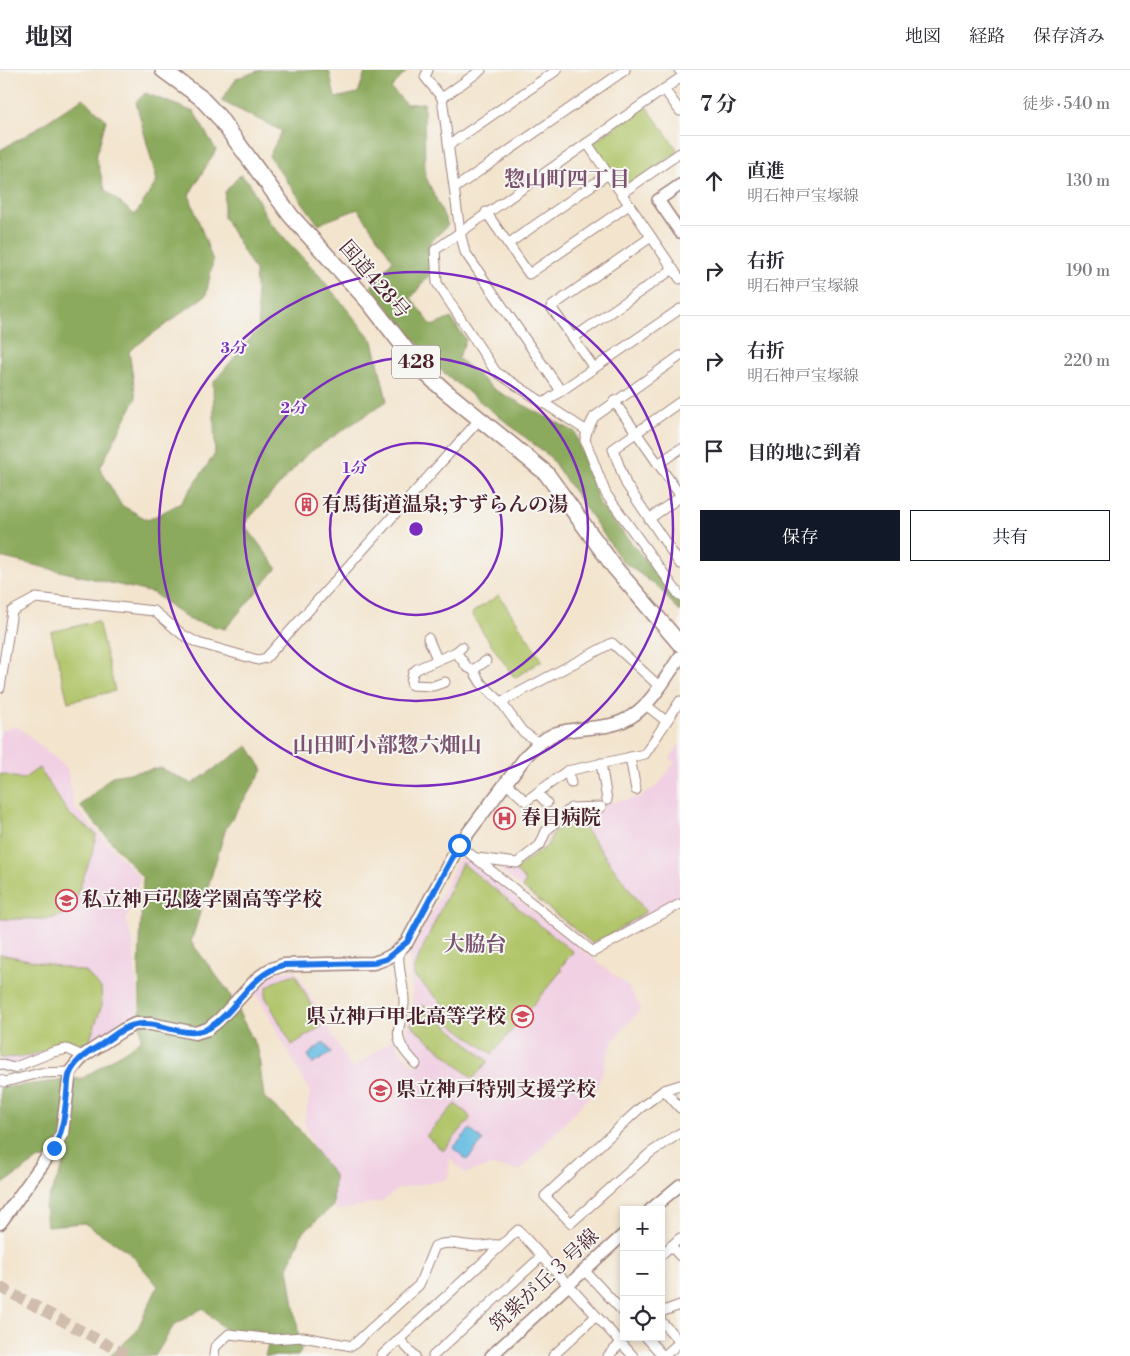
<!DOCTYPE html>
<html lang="ja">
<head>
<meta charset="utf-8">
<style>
	:root { --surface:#fff; --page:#f7f7f7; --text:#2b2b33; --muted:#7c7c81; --line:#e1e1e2; --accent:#111827 }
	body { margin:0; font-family:"Libre Bodoni","Noto Serif JP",serif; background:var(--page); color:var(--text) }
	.controls { position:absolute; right:15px; bottom:15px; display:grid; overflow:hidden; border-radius:0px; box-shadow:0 2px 8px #0003 }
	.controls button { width:45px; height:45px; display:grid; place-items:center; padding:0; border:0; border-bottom:1px solid var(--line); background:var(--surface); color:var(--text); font:25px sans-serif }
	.stop { position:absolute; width:15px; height:15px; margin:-11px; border:4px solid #1a73e8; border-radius:50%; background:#fff }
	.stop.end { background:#1a73e8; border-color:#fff; box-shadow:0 1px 5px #0008 }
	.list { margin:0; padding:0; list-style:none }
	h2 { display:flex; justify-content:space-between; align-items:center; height:65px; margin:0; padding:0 20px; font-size:21px }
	h2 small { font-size:16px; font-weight:400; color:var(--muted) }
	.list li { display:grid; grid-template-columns:32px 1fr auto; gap:15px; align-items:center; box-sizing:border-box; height:90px; padding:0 20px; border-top:1px solid var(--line) }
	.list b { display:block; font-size:19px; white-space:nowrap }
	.list p { margin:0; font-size:16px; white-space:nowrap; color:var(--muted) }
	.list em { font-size:16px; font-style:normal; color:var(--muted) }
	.actions { display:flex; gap:10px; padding:15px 20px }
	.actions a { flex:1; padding:11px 0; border:1px solid var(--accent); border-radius:0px; text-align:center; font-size:18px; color:var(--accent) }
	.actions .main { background:var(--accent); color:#fff }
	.icon { flex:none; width:28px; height:28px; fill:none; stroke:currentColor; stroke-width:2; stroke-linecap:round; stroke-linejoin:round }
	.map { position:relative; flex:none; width:680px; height:1286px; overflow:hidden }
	header { display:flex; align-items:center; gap:30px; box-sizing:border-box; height:70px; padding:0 25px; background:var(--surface); border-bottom:1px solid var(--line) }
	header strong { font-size:24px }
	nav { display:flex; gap:28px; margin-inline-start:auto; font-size:18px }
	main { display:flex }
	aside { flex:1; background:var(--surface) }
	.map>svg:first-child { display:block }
	.built { fill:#f1d0e3 }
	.green { fill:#b0c569; stroke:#7d724a }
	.forest { fill:#8caa5d; stroke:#6b6444 }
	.water { fill:#66bce2; stroke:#586e86 }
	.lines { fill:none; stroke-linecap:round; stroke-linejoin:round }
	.secondary-tunnel { stroke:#d1bdad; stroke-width:11; stroke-dasharray:11 5.5; stroke-linecap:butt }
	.street-casing { stroke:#9e827c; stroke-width:11 }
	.secondary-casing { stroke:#9e827c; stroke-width:14 }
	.primary-casing { stroke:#9e827c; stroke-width:15 }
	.highway-casing { stroke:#9e827c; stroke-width:18 }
	.street { stroke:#fff; stroke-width:9 }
	.secondary { stroke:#fff; stroke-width:11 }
	.primary { stroke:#fff; stroke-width:12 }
	.highway { stroke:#fff; stroke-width:15 }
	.route { stroke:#1a73e8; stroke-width:6 }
	.ring { fill:none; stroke:#7b2cbf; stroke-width:2.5 }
	.labels { text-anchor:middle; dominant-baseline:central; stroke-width:4; stroke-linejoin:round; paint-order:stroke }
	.shield { fill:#f6f6f2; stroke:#7e6067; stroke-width:1 }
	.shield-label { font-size:19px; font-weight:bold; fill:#4a1f2b }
	.street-label { font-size:20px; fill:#4a1f2b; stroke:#f6f6f2 }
	.poi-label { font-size:20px; font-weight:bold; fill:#4a1f2b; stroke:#f6f6f2; text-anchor:start }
	.neighbourhood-label { font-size:21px; font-weight:bold; fill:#7b536f; stroke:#f6f6f2 }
	.centre { fill:#7b2cbf; stroke:#f6f6f2; stroke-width:2.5 }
	.ring-label { font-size:15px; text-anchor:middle; font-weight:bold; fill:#7b2cbf; stroke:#f6f6f2; stroke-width:4; stroke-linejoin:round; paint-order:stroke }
</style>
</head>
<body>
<header>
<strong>地図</strong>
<nav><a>地図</a><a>経路</a><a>保存済み</a></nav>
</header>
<main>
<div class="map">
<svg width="680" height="1286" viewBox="0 0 680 1286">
	<rect width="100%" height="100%" fill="#f6f6f2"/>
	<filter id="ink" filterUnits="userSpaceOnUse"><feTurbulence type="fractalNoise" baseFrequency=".02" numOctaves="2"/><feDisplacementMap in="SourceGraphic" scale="10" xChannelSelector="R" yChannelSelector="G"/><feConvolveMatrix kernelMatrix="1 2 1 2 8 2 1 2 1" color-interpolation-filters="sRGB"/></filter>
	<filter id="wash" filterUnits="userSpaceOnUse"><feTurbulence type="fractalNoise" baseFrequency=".0096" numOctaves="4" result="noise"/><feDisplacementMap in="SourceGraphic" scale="20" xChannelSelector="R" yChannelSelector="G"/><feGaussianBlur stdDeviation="1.12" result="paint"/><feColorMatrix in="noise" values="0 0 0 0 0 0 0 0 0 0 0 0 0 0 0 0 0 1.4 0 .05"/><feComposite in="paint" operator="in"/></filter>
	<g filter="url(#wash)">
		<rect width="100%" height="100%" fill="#f3e4cd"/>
		<g class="built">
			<path d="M17,656L67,698L75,738L140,808L126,851L133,870L138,944L83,981L66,976L12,995L0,990V661Z"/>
			<path d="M680,674V827L604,871L592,875L494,795L517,798L545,777L551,763L573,743L603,741V734L640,727L658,715L675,692L670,688Z"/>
			<path d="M466,788L629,917L641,939L613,971L597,1018L521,1100L490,1096L465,1103L450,1088L448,1109L398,1119L382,1131L337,1141L304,1052L310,1022L255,921L272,905L283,901L295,900L352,999L393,969L400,981L415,997L420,991L407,978L403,970L413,934L409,888L459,789Z"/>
		</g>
		<g class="green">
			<path d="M646,36L677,79L676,83L625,118L620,116L594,78V72Z"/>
			<path d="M499,525L542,590L516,607L513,606L472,546L473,542Z"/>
			<path d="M98,551L115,621L68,632L51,562Z"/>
			<path d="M39,698L69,744L96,764L94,778L71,842L50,849H0V704L23,709Z"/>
			<path d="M575,745L646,842L613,863L592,873L522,817L526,811L514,800L547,776L553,763Z"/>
			<path d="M462,793L573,882L560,898L562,900L492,984L446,950L442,933L414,906V897Z"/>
			<path d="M0,884L86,902L101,918L102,935L89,972L73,976L60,974L29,986L0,988Z"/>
			<path d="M295,904L322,956L292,975L265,926L267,917L280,909Z"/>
			<path d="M423,935L488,991L473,1009L411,955L412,947Z"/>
			<path d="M455,1034L468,1044L470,1049L443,1081L426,1066Z"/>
		</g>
		<g class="forest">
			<path d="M261,0H329L335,28L358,23L366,0H408L391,18L406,34L424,33L425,105L448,155L429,174V205L411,228L432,256L451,248L466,270L458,288L495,320L575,362L599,433L680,533V542L658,517L622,491L550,387L438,298L371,217L393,190L358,139L318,154L269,86L282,61L221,31L237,8Z"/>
			<path d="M145,23L194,42L216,80L189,125L213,191L206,225L129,281L136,328L100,398L121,435L148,450L181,433L215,384L213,313L259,258L255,201L223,146L225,122L240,105L249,112L269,152L318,204L373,271L387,331L307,384L244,454L277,498L225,559L190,550L153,523L0,487V80L25,66L83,28L106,50L96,87L105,120L135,145L157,111L136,32Z"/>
			<path d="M248,676L263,700L226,758L191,872L228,921L258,980L264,1027L298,1058L334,1105L333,1136L302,1163L288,1198L301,1280L298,1286H265L268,1276L257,1259L232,1267L203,1238L174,1255L155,1286H110L136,1262L158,1216L129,1182L84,1153L47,1156L45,1136L65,1092L39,1089L0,1116V1018L83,1008L141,970L139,897L143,808L80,736L112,706L161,698L192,714Z"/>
		</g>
		<g class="water">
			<path d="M324,972L331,983L313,994L308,985Z"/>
			<path d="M470,1059L483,1071L467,1090L453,1078Z"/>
		</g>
	</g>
	<g filter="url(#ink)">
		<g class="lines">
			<path class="secondary-tunnel" d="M0,1217L128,1286"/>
			<defs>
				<g id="street">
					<path d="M428,0L425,7L442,28L460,162L465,182L561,321"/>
					<path d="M679,0H680"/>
					<path d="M664,19L680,41"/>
					<path d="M442,28L481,0"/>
					<path d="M587,73L680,209"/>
					<path d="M449,75L557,0"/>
					<path d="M455,118L625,0"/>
					<path d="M622,123L680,83"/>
					<path d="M486,142L529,204L629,135"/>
					<path d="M508,174L608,104"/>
					<path d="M573,268L673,199"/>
					<path d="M680,286L594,347L587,361L585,370L606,424L680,526"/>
					<path d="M594,298L551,237L651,167"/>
					<path d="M614,331L680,425"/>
					<path d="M545,332L680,239"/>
					<path d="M680,332L613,379L626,414L680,494"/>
					<path d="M587,361L496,302L437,213L435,180L680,8"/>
					<path d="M658,394L680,379"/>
					<path d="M649,449L680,427"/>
					<path d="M428,568L437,589"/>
					<path d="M456,582L467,597L473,600L481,613L501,632L522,661L539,673"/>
					<path d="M473,600L486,591"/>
					<path d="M445,612L433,616L412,615L411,612L413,603L417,599L456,582L462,577"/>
					<path d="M0,618L12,541L36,528L154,541L183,565L198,573L258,590L266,588L480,349"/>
					<path d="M501,632L612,573L659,616"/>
					<path d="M646,635L666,651"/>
					<path d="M630,687L636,720"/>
					<path d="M601,693L607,730"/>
					<path d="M567,701L571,713"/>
					<path d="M504,712L526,731L567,701L645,684L680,631"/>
					<path d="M537,723L547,733"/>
					<path d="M459,775L593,882L680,834"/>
					<path d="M477,788L517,793L540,775L546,761L571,738L601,737"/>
					<path d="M399,881C397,901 405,916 404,934C403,947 395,960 400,972C403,981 410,987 416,994"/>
					<path d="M0,994L13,998L53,982L67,979L83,986"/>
					<path d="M0,1010L5,1012L40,1003L70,1002"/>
					<path d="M680,1015L664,1020L639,1039L545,1126L571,1153L650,1083L680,1063"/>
					<path d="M664,1020L680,1038"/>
					<path d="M671,1176L680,1186"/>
					<path d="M661,1185L680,1168"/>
					<path d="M584,1200L624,1243"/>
					<path d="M661,1242L680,1235"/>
					<path d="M661,1251L680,1272"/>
					<path d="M646,1267L663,1286"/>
					<path d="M399,1269L415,1286"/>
					<path d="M214,1286L215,1277L229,1264L273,1269L303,1267L352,1276L419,1215L435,1176C450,1170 463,1176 479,1176C486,1176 491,1174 499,1175"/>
					<path d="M381,1286L518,1160L633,1286"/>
					<path d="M433,1286L542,1186"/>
					<path d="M553,1286L596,1246"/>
					<path d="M608,1286L621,1273"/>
					<path d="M664,1286L680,1272"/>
				</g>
				<g id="secondary">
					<path d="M680,115L658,130L680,162"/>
					<path d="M650,1140L680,1115"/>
					<path d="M491,1286L624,1164"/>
				</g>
				<path id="primary" d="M0,1153L54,1078L62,1063L70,1002L83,986L123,960L135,954H151L195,963L208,959L219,950L258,908L269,900L283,895L373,893C388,889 397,883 407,872L459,775L527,685C535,677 543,669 554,664C579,655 609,662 632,646C653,632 666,607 680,587"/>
				<path id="highway" d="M163,0L200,27L218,46L291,146L368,231L422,300L444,320L546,403L615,498L680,574"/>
			</defs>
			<use href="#street" class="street-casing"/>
			<use href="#secondary" class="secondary-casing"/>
			<use href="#primary" class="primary-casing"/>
			<use href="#highway" class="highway-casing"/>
			<use href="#street" class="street"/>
			<use href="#secondary" class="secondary"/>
			<use href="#primary" class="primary"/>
			<use href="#highway" class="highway"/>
		</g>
	</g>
	<g class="lines" filter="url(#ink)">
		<path class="route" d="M54,1078C63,1061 65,1043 67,1023C68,1017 67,1007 71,1001C77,989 90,981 102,974C112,967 123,957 135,955C159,949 186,971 209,958C238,940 248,906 283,895L373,893L386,889L407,872L459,775"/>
	</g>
	<g class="ring">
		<circle cx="416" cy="459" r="86"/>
		<circle cx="416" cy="459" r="172"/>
		<circle cx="416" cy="459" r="257"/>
	</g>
	<defs>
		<symbol id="building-ring" viewBox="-11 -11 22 22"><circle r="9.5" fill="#f6f6f2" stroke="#d1495b" stroke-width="1.5"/><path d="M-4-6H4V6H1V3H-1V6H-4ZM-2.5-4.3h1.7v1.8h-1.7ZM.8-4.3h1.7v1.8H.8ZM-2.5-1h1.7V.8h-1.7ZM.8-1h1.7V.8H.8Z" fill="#d1495b"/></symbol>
		<symbol id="hospital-ring" viewBox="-11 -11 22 22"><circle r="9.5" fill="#f6f6f2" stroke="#d1495b" stroke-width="1.5"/><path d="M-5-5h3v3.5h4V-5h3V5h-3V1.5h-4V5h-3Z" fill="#d1495b"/></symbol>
		<symbol id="school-ring" viewBox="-11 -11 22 22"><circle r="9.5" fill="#f6f6f2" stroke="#d1495b" stroke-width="1.5"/><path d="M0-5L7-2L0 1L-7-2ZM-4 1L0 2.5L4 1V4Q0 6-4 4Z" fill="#d1495b"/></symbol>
	</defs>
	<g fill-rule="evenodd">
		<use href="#building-ring" x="294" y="422" width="25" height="25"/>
		<use href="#hospital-ring" x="492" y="736" width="25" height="25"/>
		<use href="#school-ring" x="54" y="818" width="25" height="25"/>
		<use href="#school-ring" x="510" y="934" width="25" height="25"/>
		<use href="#school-ring" x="368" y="1008" width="25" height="25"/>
	</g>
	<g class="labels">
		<rect class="shield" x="392" y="275.5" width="48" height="33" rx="4"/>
		<g class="shield-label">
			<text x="416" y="292">428</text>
		</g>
		<g class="street-label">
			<text transform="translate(374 210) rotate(49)">国道428号</text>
			<text transform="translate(545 1211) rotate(-43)">筑紫が丘３号線</text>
		</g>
		<g class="poi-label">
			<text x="322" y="435">有馬街道温泉;すずらんの湯</text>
			<text x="521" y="748">春日病院</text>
			<text x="82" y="830">私立神戸弘陵学園高等学校</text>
			<text x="506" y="947" text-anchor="end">県立神戸甲北高等学校</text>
			<text x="396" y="1020">県立神戸特別支援学校</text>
		</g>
		<g class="neighbourhood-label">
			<text x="567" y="110">惣山町四丁目</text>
			<text x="387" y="676">山田町小部惣六畑山</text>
			<text x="475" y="875">大脇台</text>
		</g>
	</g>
	<circle cx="416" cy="459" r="8" class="centre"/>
	<g class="ring-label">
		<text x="234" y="283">3 分</text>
		<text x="294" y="343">2 分</text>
		<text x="355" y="403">1 分</text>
	</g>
</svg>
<div class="controls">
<button>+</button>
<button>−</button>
<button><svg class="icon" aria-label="locate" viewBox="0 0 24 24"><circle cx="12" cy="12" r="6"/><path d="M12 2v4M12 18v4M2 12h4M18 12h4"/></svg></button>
</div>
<div class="stop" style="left:459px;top:775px"></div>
<div class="stop end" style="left:54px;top:1078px"></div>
</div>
<aside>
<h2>7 分<small>徒歩 · 540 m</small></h2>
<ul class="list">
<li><svg class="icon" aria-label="ahead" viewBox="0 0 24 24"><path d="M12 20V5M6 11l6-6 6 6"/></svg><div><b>直進</b><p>明石神戸宝塚線</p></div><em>130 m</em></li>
<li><svg class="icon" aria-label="right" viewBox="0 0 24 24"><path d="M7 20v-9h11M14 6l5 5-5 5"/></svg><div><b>右折</b><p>明石神戸宝塚線</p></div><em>190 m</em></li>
<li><svg class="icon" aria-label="right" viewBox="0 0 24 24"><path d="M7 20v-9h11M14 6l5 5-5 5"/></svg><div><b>右折</b><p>明石神戸宝塚線</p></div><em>220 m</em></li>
<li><svg class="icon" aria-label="arrive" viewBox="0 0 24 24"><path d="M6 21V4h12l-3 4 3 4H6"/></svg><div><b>目的地に到着</b></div></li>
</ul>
<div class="actions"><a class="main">保存</a><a>共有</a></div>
</aside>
</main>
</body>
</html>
